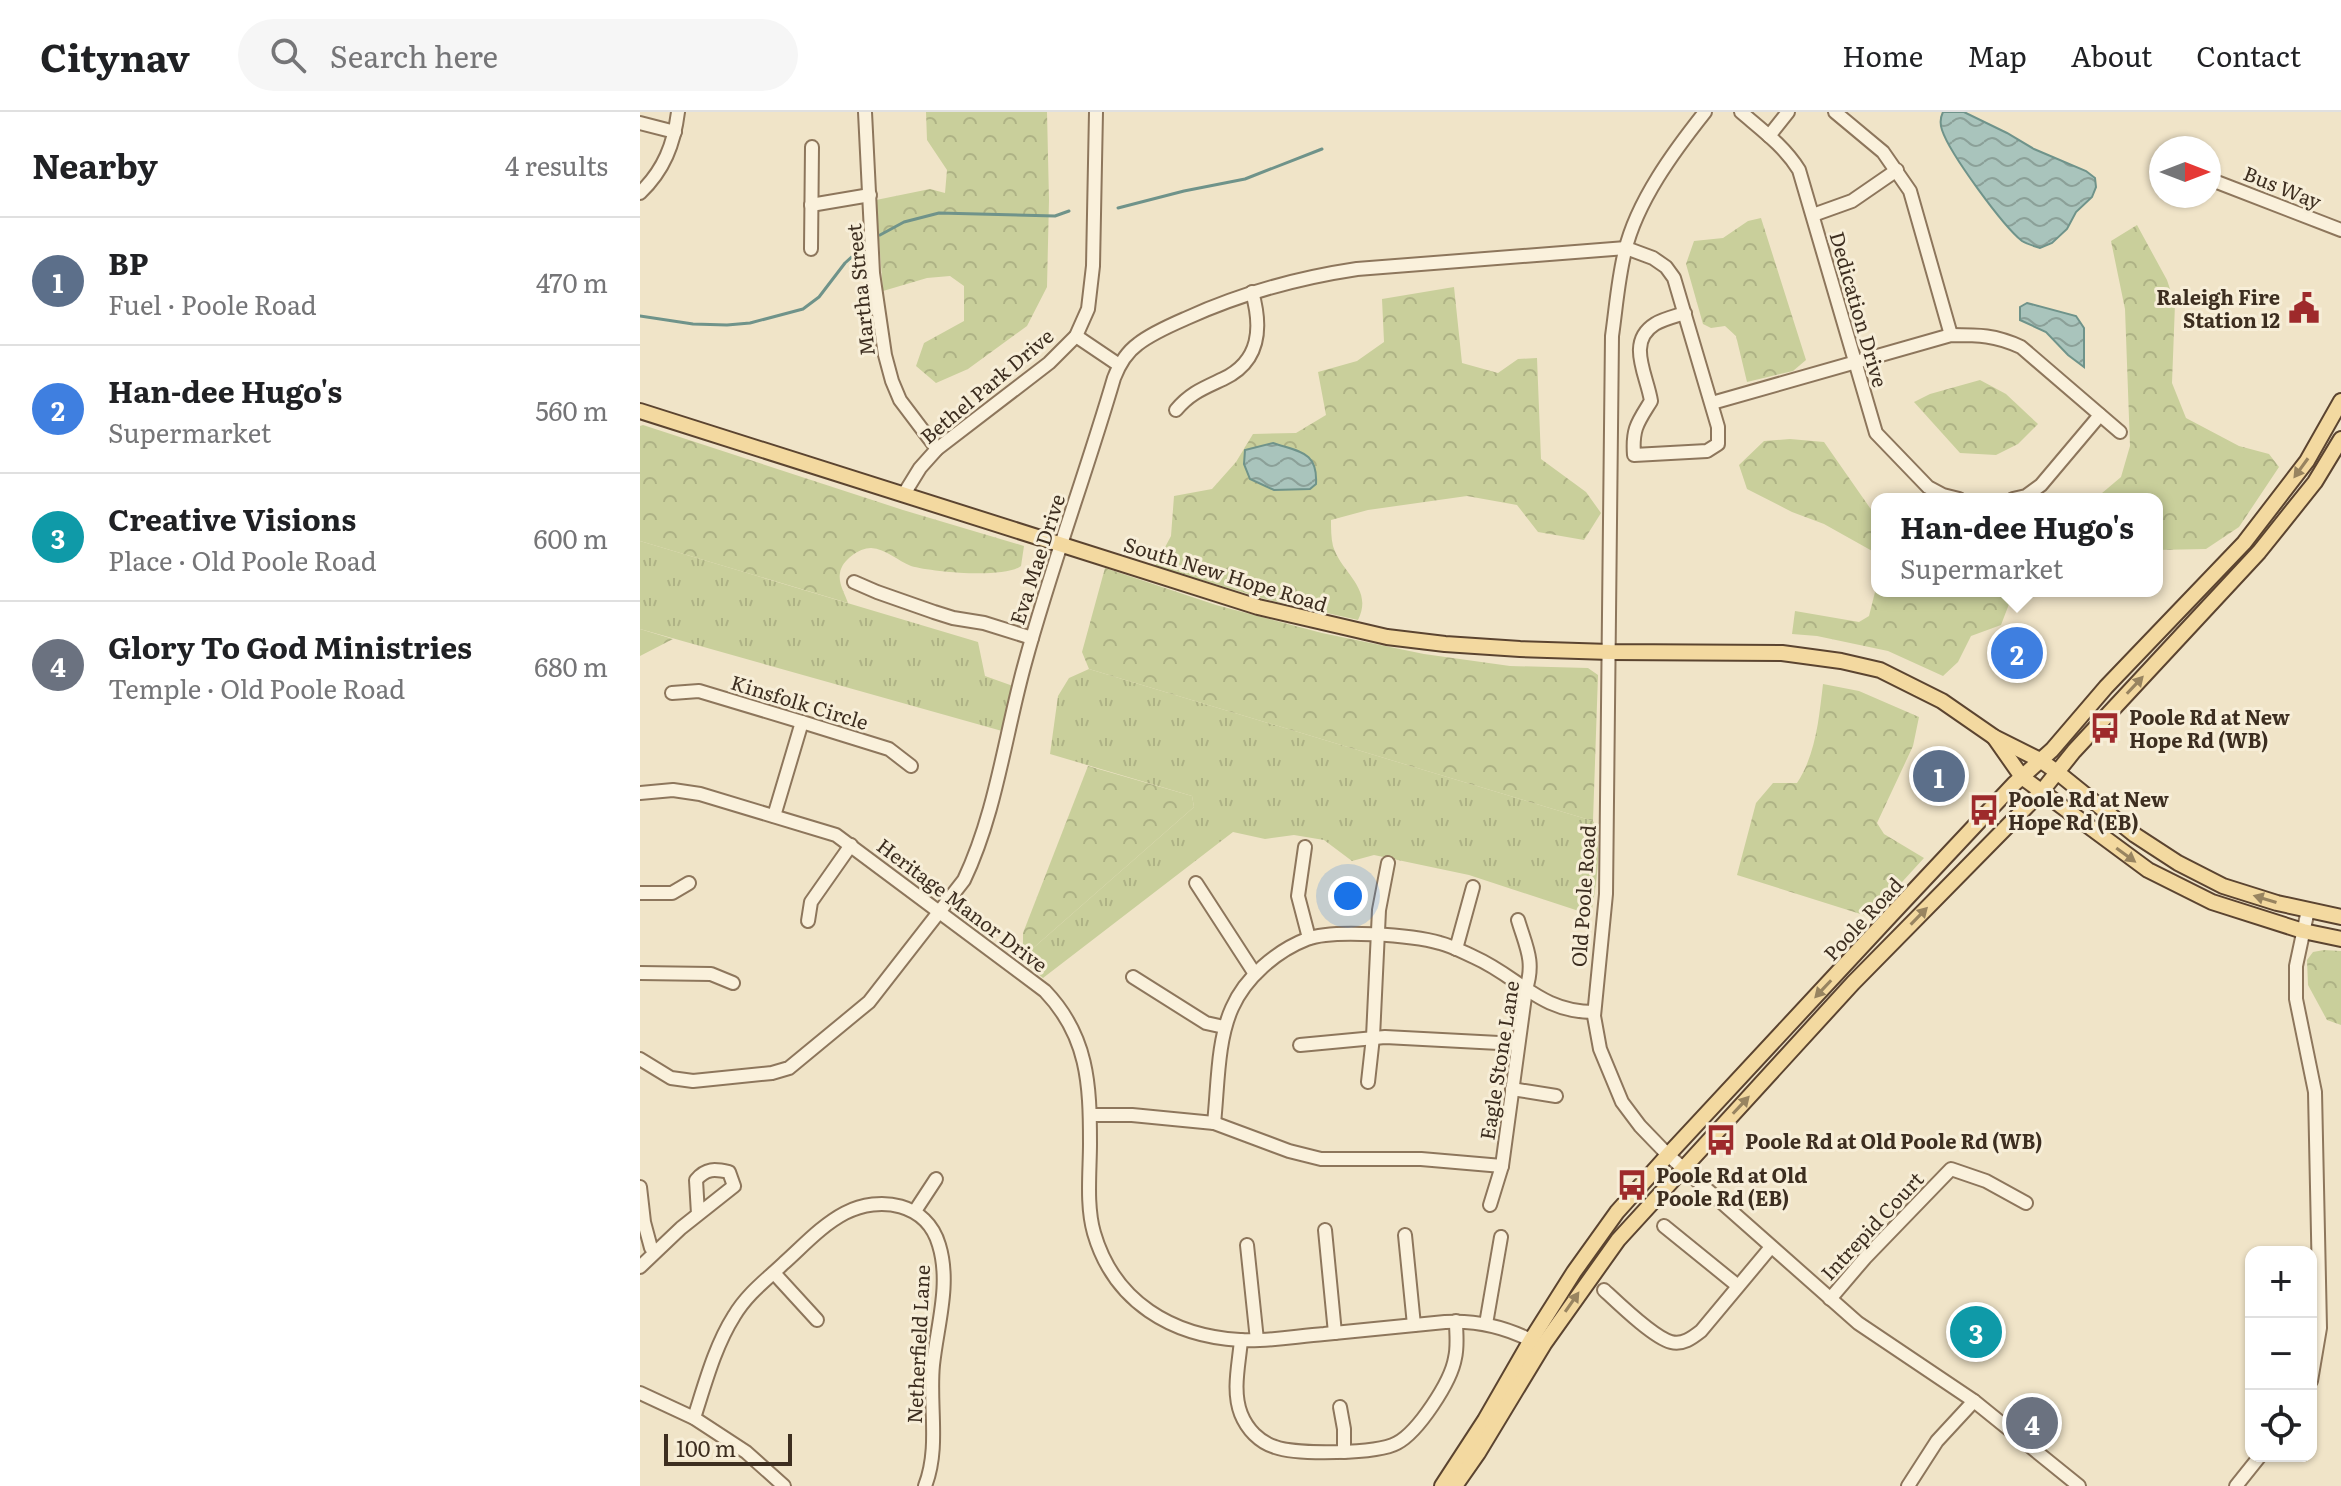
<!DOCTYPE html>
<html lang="en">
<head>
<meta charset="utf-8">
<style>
	:root { --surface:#fff; --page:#f6f6f6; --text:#202124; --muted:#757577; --line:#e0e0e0; --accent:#ea580c }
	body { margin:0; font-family:Literata,serif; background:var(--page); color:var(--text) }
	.controls { position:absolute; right:24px; bottom:24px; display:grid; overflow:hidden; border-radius:16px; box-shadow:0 2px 6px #0004 }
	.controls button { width:72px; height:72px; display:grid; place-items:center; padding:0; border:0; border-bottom:2px solid var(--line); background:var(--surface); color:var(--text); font:40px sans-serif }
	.compass { position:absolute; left:1509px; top:24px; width:72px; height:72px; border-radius:50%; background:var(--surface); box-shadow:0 2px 6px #0004; rotate:90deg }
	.scale { position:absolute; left:24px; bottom:20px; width:128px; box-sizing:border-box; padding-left:8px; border:4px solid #3d2e20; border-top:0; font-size:22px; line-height:28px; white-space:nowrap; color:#3d2e20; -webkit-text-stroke:6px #f7eed8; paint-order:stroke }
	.you { position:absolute; left:708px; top:784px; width:28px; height:28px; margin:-20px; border:6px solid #fff; border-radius:50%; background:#1a73e8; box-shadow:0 0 0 12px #1a73e833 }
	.badge { display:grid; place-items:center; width:52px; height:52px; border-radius:50%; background:var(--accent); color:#fff; font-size:26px; font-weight:700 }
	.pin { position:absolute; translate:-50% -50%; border:4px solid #fff; box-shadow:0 2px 8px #0006 }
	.popup { position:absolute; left:1231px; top:381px; width:292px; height:104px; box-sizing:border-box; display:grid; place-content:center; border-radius:16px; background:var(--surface); filter:drop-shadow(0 2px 6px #0005); font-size:26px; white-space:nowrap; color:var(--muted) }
	.popup b { font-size:30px; color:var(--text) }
	.popup::after { content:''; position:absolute; left:50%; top:100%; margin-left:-16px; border:16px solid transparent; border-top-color:var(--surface) }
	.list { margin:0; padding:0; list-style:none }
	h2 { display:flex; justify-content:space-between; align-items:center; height:104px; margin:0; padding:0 32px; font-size:34px }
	h2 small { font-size:26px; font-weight:400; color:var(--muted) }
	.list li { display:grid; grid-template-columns:52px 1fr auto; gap:24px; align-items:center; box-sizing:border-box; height:128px; padding:0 32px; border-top:2px solid var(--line) }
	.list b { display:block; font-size:30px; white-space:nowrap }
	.list p { margin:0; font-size:26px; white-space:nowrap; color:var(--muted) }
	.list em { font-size:26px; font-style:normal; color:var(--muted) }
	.icon { flex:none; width:44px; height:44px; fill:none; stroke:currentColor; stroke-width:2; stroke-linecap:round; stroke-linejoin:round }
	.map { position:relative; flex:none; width:1701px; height:1374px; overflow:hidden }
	header { display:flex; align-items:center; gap:48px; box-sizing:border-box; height:112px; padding:0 40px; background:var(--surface); border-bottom:2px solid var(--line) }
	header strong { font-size:38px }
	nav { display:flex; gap:44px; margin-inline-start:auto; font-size:28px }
	.search { width:560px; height:72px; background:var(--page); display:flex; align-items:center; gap:20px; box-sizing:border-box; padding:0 28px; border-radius:44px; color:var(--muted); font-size:30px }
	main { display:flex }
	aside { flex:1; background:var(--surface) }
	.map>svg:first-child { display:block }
	.grass { fill:url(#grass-tufts) }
	.forest { fill:url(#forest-crowns) }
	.water { fill:url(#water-waves); stroke:#6f938a; stroke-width:2 }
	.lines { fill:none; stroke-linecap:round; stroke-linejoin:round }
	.stream { stroke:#6f938a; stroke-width:3 }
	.minor-casing { stroke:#8d765c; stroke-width:16 }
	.major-casing { stroke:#5b4430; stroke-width:18 }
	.minor { stroke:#faf1dc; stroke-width:12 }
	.major { stroke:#f3d9a0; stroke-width:14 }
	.oneway { fill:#988460 }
	.labels { text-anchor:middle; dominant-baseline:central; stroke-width:6; stroke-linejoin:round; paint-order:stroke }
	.street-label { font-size:20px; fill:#3d2e20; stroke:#f7eed8 }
	.poi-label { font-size:20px; font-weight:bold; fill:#3d2e20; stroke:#f7eed8; text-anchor:start }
</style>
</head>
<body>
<header>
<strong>Citynav</strong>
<div class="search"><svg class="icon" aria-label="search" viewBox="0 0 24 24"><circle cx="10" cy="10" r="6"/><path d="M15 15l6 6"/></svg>Search here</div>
<nav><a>Home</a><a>Map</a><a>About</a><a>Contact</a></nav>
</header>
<main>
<aside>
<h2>Nearby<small>4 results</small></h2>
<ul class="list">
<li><span class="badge" style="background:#5c6f8a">1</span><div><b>BP</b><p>Fuel · Poole Road</p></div><em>470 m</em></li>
<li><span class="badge" style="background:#3f7fe0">2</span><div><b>Han-dee Hugo's</b><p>Supermarket</p></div><em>560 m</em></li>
<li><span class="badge" style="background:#0f9aa8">3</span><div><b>Creative Visions</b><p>Place · Old Poole Road</p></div><em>600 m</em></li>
<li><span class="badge" style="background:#6b7280">4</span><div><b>Glory To God Ministries</b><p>Temple · Old Poole Road</p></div><em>680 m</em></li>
</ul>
</aside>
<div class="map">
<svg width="1701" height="1374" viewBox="0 0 1701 1374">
	<defs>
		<pattern id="grass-tufts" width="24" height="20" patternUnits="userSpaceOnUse" patternTransform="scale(2)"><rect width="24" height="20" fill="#c9cf9b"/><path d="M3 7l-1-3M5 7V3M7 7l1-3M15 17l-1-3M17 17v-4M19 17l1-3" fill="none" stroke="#aeb285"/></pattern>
		<pattern id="forest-crowns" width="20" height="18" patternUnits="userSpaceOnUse" patternTransform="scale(2)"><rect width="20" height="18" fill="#c9cf9b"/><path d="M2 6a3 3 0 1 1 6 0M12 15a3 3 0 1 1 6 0" fill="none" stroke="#aeb285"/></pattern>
		<pattern id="water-waves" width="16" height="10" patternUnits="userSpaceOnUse" patternTransform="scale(2)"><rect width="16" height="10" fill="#a9c4bc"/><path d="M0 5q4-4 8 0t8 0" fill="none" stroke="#8ba098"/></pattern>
	</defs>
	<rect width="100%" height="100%" fill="#f0e4c8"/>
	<g class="grass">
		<path d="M0,429L338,530L345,564L373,574L362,619L0,517Z"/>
		<path d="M449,557L953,709C964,726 955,782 951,803L829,763L734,743L712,749L684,728L654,723L625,727L593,720L403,866L383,849V845L554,695L552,684L410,642L418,584L429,566Z"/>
	</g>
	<g class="forest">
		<path d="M286,0H407L409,88L407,175L387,214L328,257L296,271L276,254L284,231L324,209V174L310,164L287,166L243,179L236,88L290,77L305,81L307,58L287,28Z"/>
		<path d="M1121,106L1166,248L1153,259L1107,270L1096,224L1085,214L1071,216L1063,212L1046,152L1054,129L1083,126L1108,109Z"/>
		<path d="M1497,113L1527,168L1535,192L1532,271L1546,306L1599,334L1629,342L1639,355L1599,415L1566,437L1517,438V387H1455L1481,365L1490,334L1485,197L1471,129Z"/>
		<path d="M814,175L822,251L858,261L878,247L897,246L901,347L946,380L961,401L944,428L898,420L877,393L827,384L728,398L691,408C691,416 691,426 693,434C701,461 734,476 718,508L625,487L515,454L531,424L534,384L572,377L596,350L613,322L656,321L686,303L678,260L717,249L744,230L742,187Z"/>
		<path d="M1340,268L1366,282L1398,312L1378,332L1356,343L1320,341L1274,290L1290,282Z"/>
		<path d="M3,313L263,398L384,434L381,454C364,467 292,460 271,454C258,449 246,437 231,436C219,436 202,448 200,461C198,471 205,482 208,491L0,429V314Z"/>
		<path d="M1150,327L1184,330L1230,396L1237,402V479H1374L1361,513L1331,524L1318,550L1303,564L1248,539L1177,524L1152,522L1155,499L1219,510L1229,504L1235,480L1234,440L1184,412L1152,400L1107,377L1099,353L1124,329Z"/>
		<path d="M465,456L576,493L682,521L784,542L870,554L948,556L958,563L953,709L449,557L442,540Z"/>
		<path d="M0,517L33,527L0,544Z"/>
		<path d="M1183,572L1219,579L1279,605L1273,634L1237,711L1244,722L1284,746L1230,805L1097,763L1116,691L1133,671H1157C1176,642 1179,606 1183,572Z"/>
		<path d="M448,654L552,684L554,695L383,845V821Z"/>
		<path d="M1684,838L1701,839V913L1687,908L1668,873L1667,848L1673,840Z"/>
	</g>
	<g class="water">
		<path d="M1303,0H1324L1367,21L1394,37L1446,59L1455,66L1456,75L1452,85L1436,100L1427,117L1412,131L1400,136C1394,134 1387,132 1382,129C1363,114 1310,42 1302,18C1300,12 1300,6 1303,0Z"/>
		<path d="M1387,191L1436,204L1444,216V255L1428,243L1406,220L1380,208V195Z"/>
		<path d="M633,331C659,340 678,339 676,372L670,377L634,378L610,367L604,352L605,338Z"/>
	</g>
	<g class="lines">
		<g class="stream">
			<path d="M478,96L544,79L605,67L682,37"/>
			<path d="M240,123L264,110L299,101L415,104L429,99"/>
			<path d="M0,204L53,212L87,213L110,211L163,197L179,185L205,151L225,133"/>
		</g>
		<defs>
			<g id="minor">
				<path d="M225,0L233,161L245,243L252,269L260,288L297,337"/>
				<path d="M1065,0C1034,39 997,89 985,139C978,167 976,196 972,224L966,782L954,904L960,937L982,990L1000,1014L1028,1043L1218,1211L1334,1289L1439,1374"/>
				<path d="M1101,0C1122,18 1144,34 1159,58L1236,321L1288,375L1303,383L1319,387"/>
				<path d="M1195,0L1243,40L1270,79L1311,223"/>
				<path d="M0,11L35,20"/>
				<path d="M1129,24L1148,0"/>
				<path d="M1569,67L1701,118"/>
				<path d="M0,81C24,58 34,32 38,0"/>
				<path d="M171,93L230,83"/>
				<path d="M1173,103L1212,89L1257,58"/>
				<path d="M171,137L172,35"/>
				<path d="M436,224L479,253"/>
				<path d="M1072,291L1311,223C1339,223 1355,223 1381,235L1480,320"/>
				<path d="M536,298C550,281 564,276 583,267C621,249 622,215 612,180"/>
				<path d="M264,382L280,356L297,337L409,251L436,224L448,197L453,154L456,0"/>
				<path d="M1373,387L1386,384L1401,373L1460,303"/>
				<path d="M214,470L237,480L294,500L313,506L344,511L392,526"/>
				<path d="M32,581L59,579L162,610L249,637L271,654"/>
				<path d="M0,681L33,678L60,682L196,723L405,879C448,924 450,972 450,1031C450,1060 446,1093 454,1121C474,1190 532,1224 600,1228C627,1230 657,1224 684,1222C724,1218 765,1214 805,1210C838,1208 867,1215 896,1231"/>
				<path d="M134,704L162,610"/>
				<path d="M665,735L658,784L669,826"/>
				<path d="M556,771L615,862"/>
				<path d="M0,781H32L49,771"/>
				<path d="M1668,798L1656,854V887L1675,980L1680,1216L1671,1269"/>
				<path d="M168,809L171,790L211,733"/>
				<path d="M816,837L833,775"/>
				<path d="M0,861L71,862L93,871"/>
				<path d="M493,865L566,911L584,915"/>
				<path d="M660,933L745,925L878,932"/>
				<path d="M0,947L31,966L53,969L132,961L149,956L229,890L324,768C356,701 365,623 385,551C411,455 446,362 474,266C479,253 487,240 498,232C512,221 531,213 547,206C602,181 657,166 717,157L986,136L1013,146L1026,155L1034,166L1078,315V332L1067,339L994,343C992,316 998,310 1011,289C1007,263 986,230 1015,212C1023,207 1036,204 1045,201"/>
				<path d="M728,970L733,925L739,798L748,751"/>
				<path d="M872,977L916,984"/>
				<path d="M450,1003H492L574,1011L649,1039L681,1047H781L862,1054"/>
				<path d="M574,1011C578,975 577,929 592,896C605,866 636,839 667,827C692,817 773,823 800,831C812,834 823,840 834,845C879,865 900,900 954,900"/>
				<path d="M0,1075L4,1110L11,1136L15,1139"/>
				<path d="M850,1093L862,1054L886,877C895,849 886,835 878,808"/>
				<path d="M275,1099L296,1067"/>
				<path d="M1024,1114L1098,1174"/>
				<path d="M685,1118L695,1221"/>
				<path d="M765,1123L774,1213"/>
				<path d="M607,1133L617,1228"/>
				<path d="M0,1155L41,1116L94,1074L89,1060C75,1057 66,1056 56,1068L58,1102"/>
				<path d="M134,1161L177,1208"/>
				<path d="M964,1178C978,1191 1014,1226 1031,1230C1043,1233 1052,1226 1061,1219L1131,1135"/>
				<path d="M1190,1187L1225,1146L1311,1057L1346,1069L1386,1091"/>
				<path d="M846,1212L861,1125"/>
				<path d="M601,1228C599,1252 592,1279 601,1302C607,1317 619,1330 635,1335C657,1343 737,1342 757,1331C778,1320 811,1270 815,1246C818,1234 816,1221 816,1209"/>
				<path d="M0,1281L54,1306L106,1340L144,1374"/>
				<path d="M700,1295L704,1317V1340"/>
				<path d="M54,1306C65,1272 75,1234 94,1204C107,1182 126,1168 144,1151C163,1134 182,1113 205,1101C240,1083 287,1091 299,1133C311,1172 297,1214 293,1253C289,1293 300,1336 285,1374"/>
				<path d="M1268,1374L1297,1329L1334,1289"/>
				<path d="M1596,1374L1620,1344"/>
			</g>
			<g id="major">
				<path d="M0,299L618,495L747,525L805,532L880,537L970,540L1142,541L1201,549L1240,558L1302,589L1354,625L1400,648L1417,660L1495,723L1538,751L1583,774L1637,791L1701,805"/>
				<path d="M1354,625L1382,665L1508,758L1572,790L1663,819L1701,827"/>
				<path d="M802,1374L845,1308L891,1228L934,1160L977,1100L1028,1043L1252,802L1374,672L1412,638L1466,575L1604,431L1667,349L1701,289"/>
				<path d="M815,1374L838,1341L904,1232L978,1128L1213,871L1402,679L1434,639L1619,440L1675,370L1701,327"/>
			</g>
		</defs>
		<use href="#minor" class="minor-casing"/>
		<use href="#major" class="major-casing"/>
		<use href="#minor" class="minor"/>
		<use href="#major" class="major"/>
	</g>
	<defs><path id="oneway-solid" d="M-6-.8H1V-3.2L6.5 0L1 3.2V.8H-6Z" transform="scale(2)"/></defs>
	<g class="oneway">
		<use href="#oneway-solid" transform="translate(1661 356) rotate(126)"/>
		<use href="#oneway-solid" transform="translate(1495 573) rotate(-47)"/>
		<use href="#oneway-solid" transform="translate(1486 743) rotate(36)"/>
		<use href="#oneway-solid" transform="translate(1625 787) rotate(-163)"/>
		<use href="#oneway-solid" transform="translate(1279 804) rotate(-46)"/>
		<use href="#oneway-solid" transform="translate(1183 877) rotate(133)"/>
		<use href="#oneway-solid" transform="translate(1101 993) rotate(-47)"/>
		<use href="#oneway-solid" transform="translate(932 1190) rotate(-55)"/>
	</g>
	<defs>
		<symbol id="civic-bare" viewBox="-9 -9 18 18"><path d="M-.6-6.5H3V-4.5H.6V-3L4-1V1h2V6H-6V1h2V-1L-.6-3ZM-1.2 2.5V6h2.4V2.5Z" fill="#9e2a2b" stroke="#f7eed8" stroke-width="2.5" paint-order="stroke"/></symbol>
		<symbol id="bus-bare" viewBox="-9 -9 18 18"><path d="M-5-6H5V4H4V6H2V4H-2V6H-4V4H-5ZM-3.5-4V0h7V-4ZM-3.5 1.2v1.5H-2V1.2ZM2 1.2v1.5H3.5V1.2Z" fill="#9e2a2b" stroke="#f7eed8" stroke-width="2.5" paint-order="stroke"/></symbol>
	</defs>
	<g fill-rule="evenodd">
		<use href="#civic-bare" x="1642" y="174" width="44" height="44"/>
		<use href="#bus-bare" x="1443" y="594" width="44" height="44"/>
		<use href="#bus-bare" x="1322" y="676" width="44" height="44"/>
		<use href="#bus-bare" x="1059" y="1006" width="44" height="44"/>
		<use href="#bus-bare" x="970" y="1051" width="44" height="44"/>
	</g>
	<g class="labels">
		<g class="street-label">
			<text transform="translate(1643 74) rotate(22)">Bus Way</text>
			<text transform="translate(219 178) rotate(-96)">Martha Street</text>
			<text transform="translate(1220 197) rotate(74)">Dedication Drive</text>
			<text transform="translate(346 273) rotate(-40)">Bethel Park Drive</text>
			<text transform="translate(396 447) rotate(-72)">Eva Mae Drive</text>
			<text transform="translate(586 461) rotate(17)">South New Hope Road</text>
			<text transform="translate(160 589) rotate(17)">Kinsfolk Circle</text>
			<text transform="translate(942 784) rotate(-86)">Old Poole Road</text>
			<text transform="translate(323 792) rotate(37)">Heritage Manor Drive</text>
			<text transform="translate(1222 806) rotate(-47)">Poole Road</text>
			<text transform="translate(858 948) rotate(-81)">Eagle Stone Lane</text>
			<text transform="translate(1231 1113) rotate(-47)">Intrepid Court</text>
			<text transform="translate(277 1232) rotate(-87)">Netherfield Lane</text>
		</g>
		<g class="poi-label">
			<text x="1640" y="184" text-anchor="end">Raleigh Fire<tspan x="1640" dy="23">Station 12</tspan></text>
			<text x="1489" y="604">Poole Rd at New<tspan x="1489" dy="23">Hope Rd (WB)</tspan></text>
			<text x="1368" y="686">Poole Rd at New<tspan x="1368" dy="23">Hope Rd (EB)</tspan></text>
			<text x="1105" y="1028">Poole Rd at Old Poole Rd (WB)</text>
			<text x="1016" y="1062">Poole Rd at Old<tspan x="1016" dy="23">Poole Rd (EB)</tspan></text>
		</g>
	</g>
</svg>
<div class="controls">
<button>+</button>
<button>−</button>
<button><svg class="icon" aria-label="locate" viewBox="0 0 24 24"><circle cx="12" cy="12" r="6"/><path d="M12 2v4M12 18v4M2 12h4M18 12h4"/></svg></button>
</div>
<svg class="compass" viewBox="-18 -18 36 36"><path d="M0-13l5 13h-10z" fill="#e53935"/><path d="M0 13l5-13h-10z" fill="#757577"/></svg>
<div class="scale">100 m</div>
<div class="you"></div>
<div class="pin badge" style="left:1299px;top:664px;background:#5c6f8a">1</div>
<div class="pin badge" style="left:1377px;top:541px;background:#3f7fe0">2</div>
<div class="popup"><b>Han-dee Hugo's</b>Supermarket</div>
<div class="pin badge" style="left:1336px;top:1220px;background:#0f9aa8">3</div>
<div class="pin badge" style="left:1392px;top:1311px;background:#6b7280">4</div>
</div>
</main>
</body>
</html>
